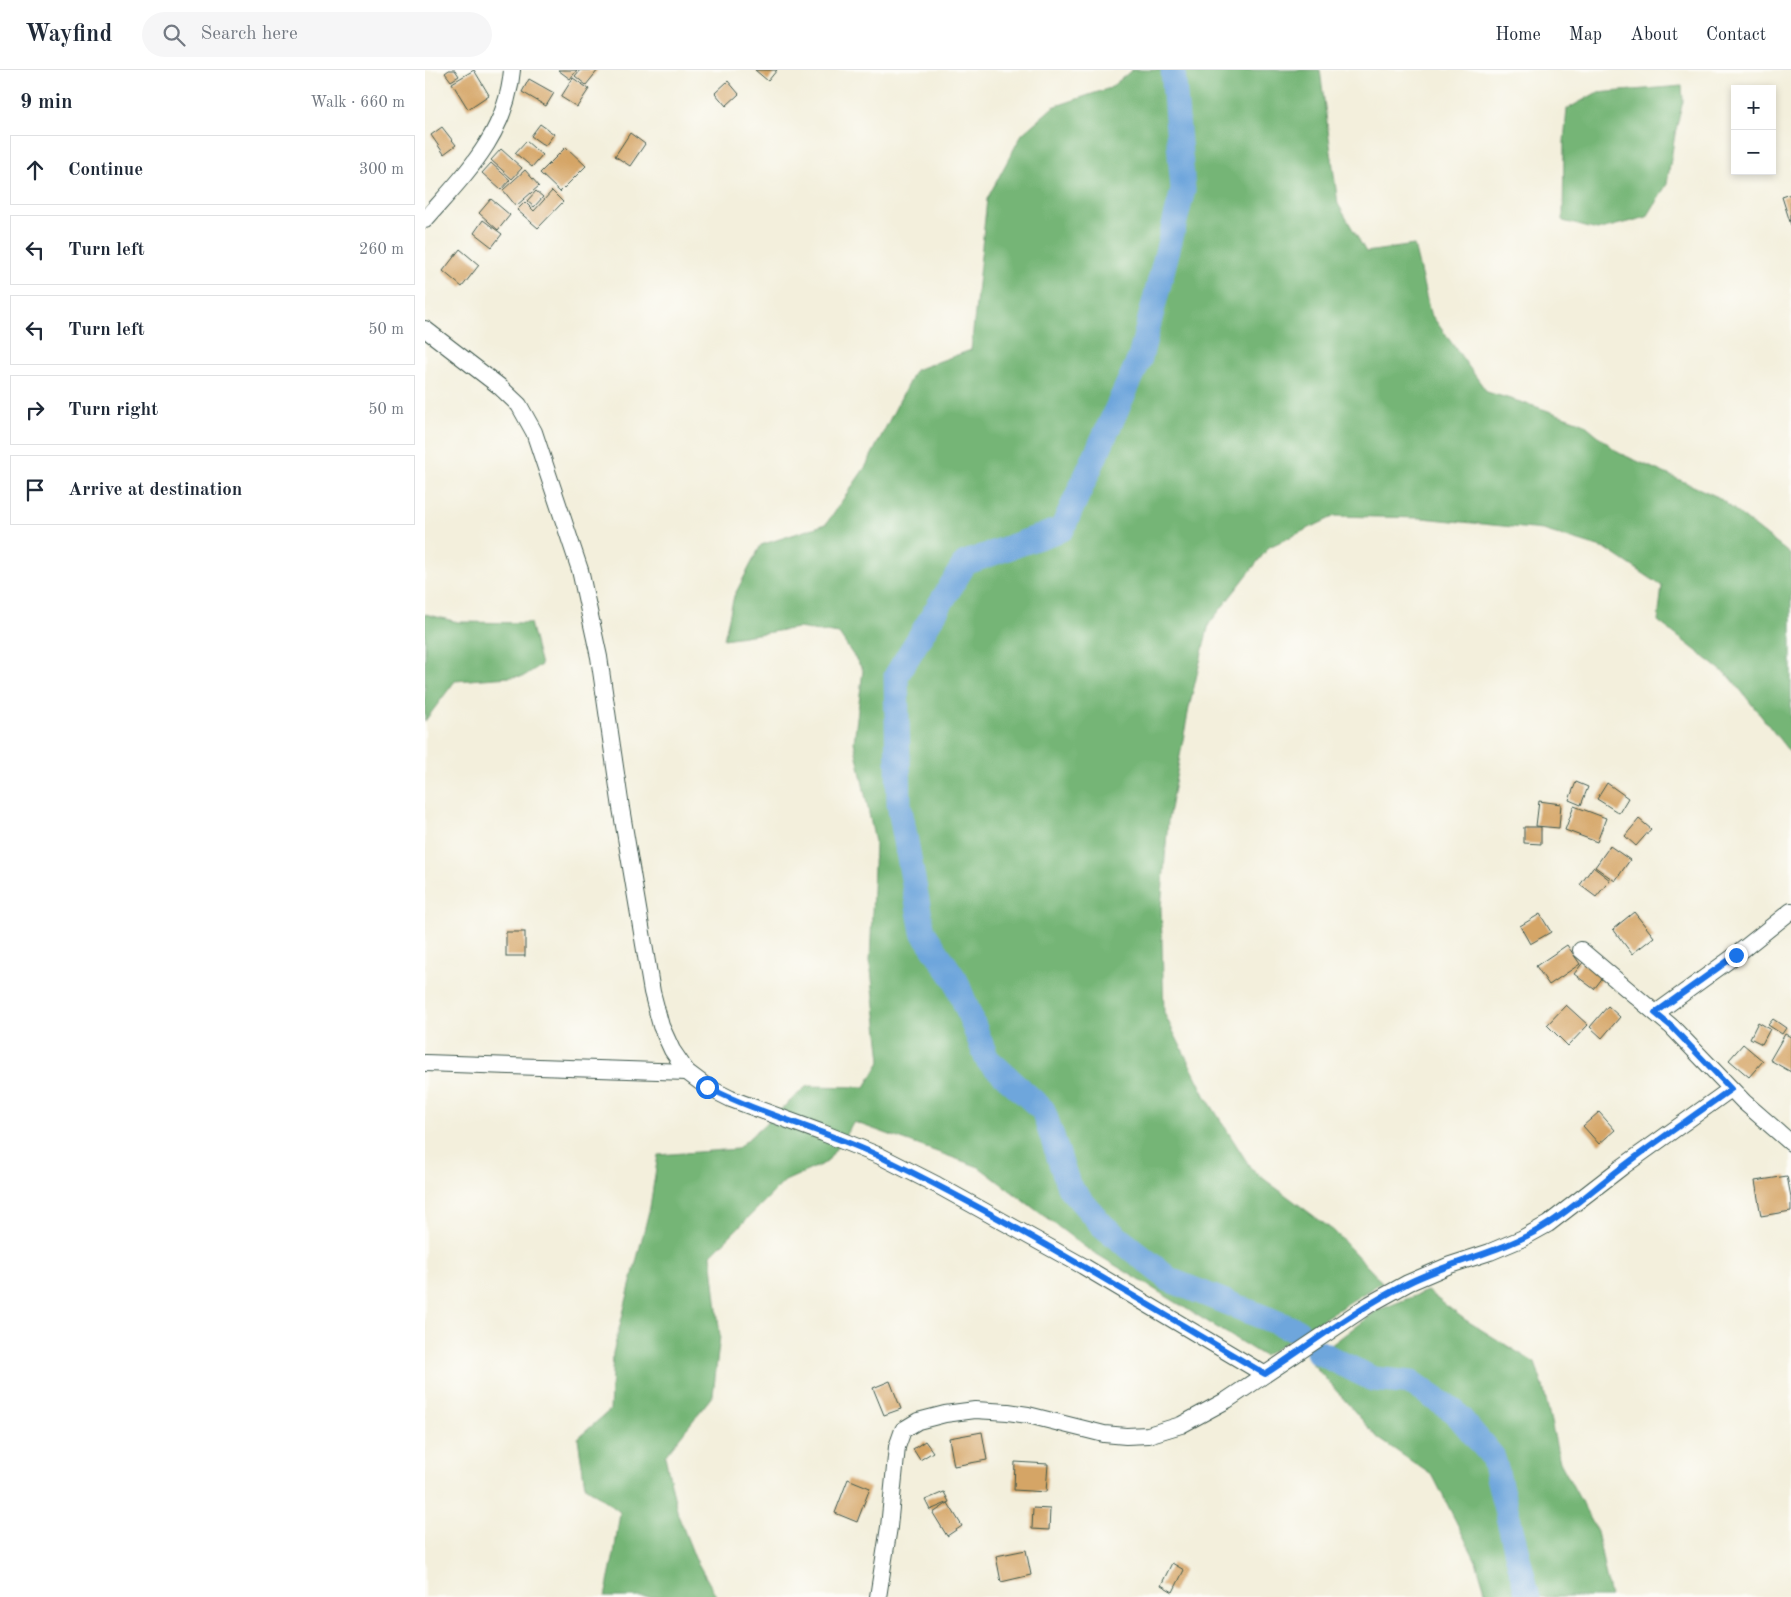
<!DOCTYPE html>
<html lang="en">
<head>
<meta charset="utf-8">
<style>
	:root { --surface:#fff; --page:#f6f6f7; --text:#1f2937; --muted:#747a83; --line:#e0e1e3 }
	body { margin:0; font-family:"Old Standard TT",serif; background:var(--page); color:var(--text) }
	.controls { position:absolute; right:15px; top:15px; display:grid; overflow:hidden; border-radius:0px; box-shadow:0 2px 8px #0003 }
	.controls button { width:45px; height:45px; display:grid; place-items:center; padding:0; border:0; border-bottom:1px solid var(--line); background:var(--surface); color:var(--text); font:25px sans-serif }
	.stop { position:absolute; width:15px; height:15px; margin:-11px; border:4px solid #1a73e8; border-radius:50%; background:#fff }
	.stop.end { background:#1a73e8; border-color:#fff; box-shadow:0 1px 5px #0008 }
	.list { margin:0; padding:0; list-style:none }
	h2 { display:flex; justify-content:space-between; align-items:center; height:65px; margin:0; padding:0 20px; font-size:21px }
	h2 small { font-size:16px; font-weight:400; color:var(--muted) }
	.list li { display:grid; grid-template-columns:32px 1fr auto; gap:15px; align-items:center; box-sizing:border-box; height:70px; margin:0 10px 10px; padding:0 10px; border:1px solid var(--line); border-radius:0px }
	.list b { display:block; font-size:19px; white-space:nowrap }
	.list em { font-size:16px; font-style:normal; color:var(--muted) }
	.icon { flex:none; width:28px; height:28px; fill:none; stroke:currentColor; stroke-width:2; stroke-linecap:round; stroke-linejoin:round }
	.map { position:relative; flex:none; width:1366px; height:1527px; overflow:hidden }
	header { display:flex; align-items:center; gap:30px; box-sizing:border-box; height:70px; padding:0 25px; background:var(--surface); border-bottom:1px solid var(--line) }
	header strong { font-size:24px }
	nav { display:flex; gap:28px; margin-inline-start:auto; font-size:18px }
	.search { width:350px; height:45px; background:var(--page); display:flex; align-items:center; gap:12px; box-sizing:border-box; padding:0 18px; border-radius:28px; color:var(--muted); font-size:19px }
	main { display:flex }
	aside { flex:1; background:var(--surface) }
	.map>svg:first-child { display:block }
	.forest { fill:#74b576; stroke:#4a7955 }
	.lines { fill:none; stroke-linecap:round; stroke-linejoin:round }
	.river { stroke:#6ea6dc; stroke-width:25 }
	.building { fill:#d5a566 }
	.minor-casing { stroke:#3f584d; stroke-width:18 }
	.minor { stroke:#fff; stroke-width:16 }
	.route { stroke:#1a73e8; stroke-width:6 }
</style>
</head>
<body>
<header>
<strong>Wayfind</strong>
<div class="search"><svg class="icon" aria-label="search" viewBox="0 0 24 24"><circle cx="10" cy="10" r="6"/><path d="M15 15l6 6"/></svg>Search here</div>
<nav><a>Home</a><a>Map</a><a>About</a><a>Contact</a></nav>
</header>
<main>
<aside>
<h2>9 min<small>Walk · 660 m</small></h2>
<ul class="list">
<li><svg class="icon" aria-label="ahead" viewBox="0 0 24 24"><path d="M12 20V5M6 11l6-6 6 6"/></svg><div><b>Continue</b></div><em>300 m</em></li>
<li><svg class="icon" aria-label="left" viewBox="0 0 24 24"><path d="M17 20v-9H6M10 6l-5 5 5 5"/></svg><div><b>Turn left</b></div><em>260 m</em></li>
<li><svg class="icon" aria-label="left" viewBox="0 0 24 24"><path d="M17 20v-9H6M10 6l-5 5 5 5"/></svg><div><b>Turn left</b></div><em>50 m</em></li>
<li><svg class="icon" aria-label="right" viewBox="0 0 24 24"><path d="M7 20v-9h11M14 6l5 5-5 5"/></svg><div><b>Turn right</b></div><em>50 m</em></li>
<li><svg class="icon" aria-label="arrive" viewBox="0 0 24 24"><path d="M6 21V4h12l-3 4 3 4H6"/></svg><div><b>Arrive at destination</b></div></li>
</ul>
</aside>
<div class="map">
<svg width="1366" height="1527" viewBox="0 0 1366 1527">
	<rect width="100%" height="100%" fill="#fdfcf7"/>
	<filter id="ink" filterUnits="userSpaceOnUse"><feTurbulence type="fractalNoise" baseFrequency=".02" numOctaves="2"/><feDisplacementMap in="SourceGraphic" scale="10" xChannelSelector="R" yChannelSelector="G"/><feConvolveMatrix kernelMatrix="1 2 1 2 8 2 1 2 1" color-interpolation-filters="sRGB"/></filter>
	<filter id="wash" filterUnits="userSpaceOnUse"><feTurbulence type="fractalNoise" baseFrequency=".0096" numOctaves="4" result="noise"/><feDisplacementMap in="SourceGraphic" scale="20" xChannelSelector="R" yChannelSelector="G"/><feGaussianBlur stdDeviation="1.12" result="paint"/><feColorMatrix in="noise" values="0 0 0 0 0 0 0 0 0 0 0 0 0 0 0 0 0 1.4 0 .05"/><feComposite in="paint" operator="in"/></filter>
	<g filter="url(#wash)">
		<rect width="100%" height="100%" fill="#f3efdc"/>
		<g class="forest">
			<path d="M707,0H895L913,134L941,182L989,175L1005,243L1062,322L1112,337L1158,353L1194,383L1293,427L1366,485V684L1306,608L1233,551L1237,516L1183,480L1118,460L997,448L910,446L844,477L784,554L764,638L743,750L736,838L739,943L781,1027L827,1100L909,1161L957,1212L839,1286L660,1177L554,1097L429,1052L402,1092L360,1111L286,1185L295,1266L288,1325L240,1386L253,1445L270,1488L292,1527H180L189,1484L195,1442L160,1416L153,1368L185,1340L188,1283L225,1137L233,1085L312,1079L382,1016L440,1017L456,990L445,891L450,772L429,672L438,600L414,564L373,558L299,569L309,526L336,475L401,454L441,396L490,300L546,280L562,129L597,64L628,37L685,18Z"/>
			<path d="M1257,16L1258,31L1250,64L1242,114L1222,147L1172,160L1138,151L1139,72L1142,39L1171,23Z"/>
			<path d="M0,544L33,552L105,553L116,595L99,606L30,611L0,651Z"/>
			<path d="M1002,1221L1039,1249L1110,1293L1118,1316L1135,1392L1172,1461L1185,1527H1062L1051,1491L1008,1406L953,1368L885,1291L951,1241Z"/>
		</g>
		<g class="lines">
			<g class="river">
				<path d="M748,0L758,120L715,288L637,459L540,493L471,606L474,734L498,862L531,911L562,989L618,1040L644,1117L678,1156L745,1210L873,1261"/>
				<path d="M893,1282L948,1309L987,1313L1030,1342L1068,1387L1103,1527"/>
			</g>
		</g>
		<g id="blocks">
			<g class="building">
				<path d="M24,0H30L34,6L26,11L20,3Z"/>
				<path d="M49,0L64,25L43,39L27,13Z"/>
				<path d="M133,0H152L145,9Z"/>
				<path d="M155,0H173L161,15L150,6Z"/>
				<path d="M330,0H352L343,11Z"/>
				<path d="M148,8L164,19L152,37L136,27Z"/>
				<path d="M104,9L129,23L121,36L97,22Z"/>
				<path d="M303,11L314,24L301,36L290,23Z"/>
				<path d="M115,54L129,64L120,76L106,66Z"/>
				<path d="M17,57L31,75L19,84L6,65Z"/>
				<path d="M205,63L220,74L205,96L190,86Z"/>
				<path d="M101,71L117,85L107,97L90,83Z"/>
				<path d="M141,77L161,96L135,122L115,103Z"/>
				<path d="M76,79L97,98L87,109L66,90Z"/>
				<path d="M66,93L85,110L76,120L57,103Z"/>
				<path d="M100,100L114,116L91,136L78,120Z"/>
				<path d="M111,121L118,127L109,137L102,131Z"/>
				<path d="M127,121L138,132L113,158L92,140L100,132L109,141Z"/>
				<path d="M1366,124V155L1357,127Z"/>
				<path d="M66,129L85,145L73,160L54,143Z"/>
				<path d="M58,150L77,164L67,177L49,163Z"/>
				<path d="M35,179L54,195L37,217L18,201Z"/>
				<path d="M1151,712L1163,717L1156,735L1144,730Z"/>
				<path d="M1182,713L1203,728L1194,743L1172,729Z"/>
				<path d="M1114,731L1136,734L1134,758L1111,756Z"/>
				<path d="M1149,736L1181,748L1172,772L1140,760Z"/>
				<path d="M1214,749L1226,759L1211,776L1200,766Z"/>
				<path d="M1099,757H1116V774L1099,773Z"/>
				<path d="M1185,776L1205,790L1190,811L1170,797Z"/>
				<path d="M1168,797L1185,810L1171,827L1155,815Z"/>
				<path d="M1209,842L1229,867L1207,884L1188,859Z"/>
				<path d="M1115,844L1126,862L1105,874L1095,856Z"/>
				<rect x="81" y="862" width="19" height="24"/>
				<path d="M1142,875L1155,894L1124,915L1111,896Z"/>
				<path d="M1159,891L1179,906L1169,919L1149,904Z"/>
				<path d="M1141,935L1163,955L1143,976L1122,955Z"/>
				<path d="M1183,936L1195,947L1177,968L1165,957Z"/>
				<path d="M1348,949L1361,958L1357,964L1343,955Z"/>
				<path d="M1333,952L1345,959L1337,974L1325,968Z"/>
				<path d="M1360,964L1366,967V1002L1345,990Z"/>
				<path d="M1318,974L1338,991L1324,1007L1304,990Z"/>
				<path d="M1174,1042L1190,1060L1174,1074L1158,1056Z"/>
				<path d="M1362,1106L1366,1127V1141L1336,1146L1330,1111Z"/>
				<path d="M465,1311L476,1339L459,1345L448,1318Z"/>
				<path d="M557,1362L562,1390L529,1396L524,1368Z"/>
				<path d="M500,1371L508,1382L495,1390L488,1379Z"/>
				<path d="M590,1392L623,1394L621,1422L589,1420Z"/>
				<path d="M423,1409L445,1418L432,1452L410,1443Z"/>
				<path d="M519,1422L524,1432L505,1440L500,1430Z"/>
				<path d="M523,1433L537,1456L522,1466L508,1443Z"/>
				<path d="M608,1438L625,1439L624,1460L607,1459Z"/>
				<path d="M601,1480L606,1505L576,1512L571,1486Z"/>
				<path d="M747,1493L759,1500L748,1522L736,1515Z"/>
			</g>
		</g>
	</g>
	<g filter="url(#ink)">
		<use href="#blocks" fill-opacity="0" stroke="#3f584d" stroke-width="1"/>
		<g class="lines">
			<defs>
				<g id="minor">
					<path d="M0,150C40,104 82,64 87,0"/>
					<path d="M0,259L74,316L94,335L109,362L155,500L174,587L196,738L227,922L236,956L247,980L262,1002L282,1017L306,1029L398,1063L455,1086L512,1115L658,1196L839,1304"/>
					<path d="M1156,880L1247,957L1319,1032L1366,1073"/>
					<path d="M1231,943L1311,885L1366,841"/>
					<path d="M0,993L262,1002"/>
					<path d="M453,1527L464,1457L472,1377L478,1360L493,1351L520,1344L550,1340L583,1342L603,1345L679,1364L701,1366L723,1365L756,1355L802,1330L945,1234L983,1213L1025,1195L1065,1182L1096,1169L1123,1154L1197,1097L1306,1019"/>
				</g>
			</defs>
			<use href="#minor" class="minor-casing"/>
			<use href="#minor" class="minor"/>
		</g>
	</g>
	<g class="lines" filter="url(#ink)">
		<path class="route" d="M282,1017C339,1046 401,1060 458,1088C589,1152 714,1230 840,1304C887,1273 933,1238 983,1213C1029,1190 1080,1182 1123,1154C1148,1138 1171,1117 1195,1099C1231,1071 1269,1046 1306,1019L1247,957L1230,943L1311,885"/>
	</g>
</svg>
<div class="controls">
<button>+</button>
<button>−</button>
</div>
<div class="stop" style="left:282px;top:1017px"></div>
<div class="stop end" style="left:1311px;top:885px"></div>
</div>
</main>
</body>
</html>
